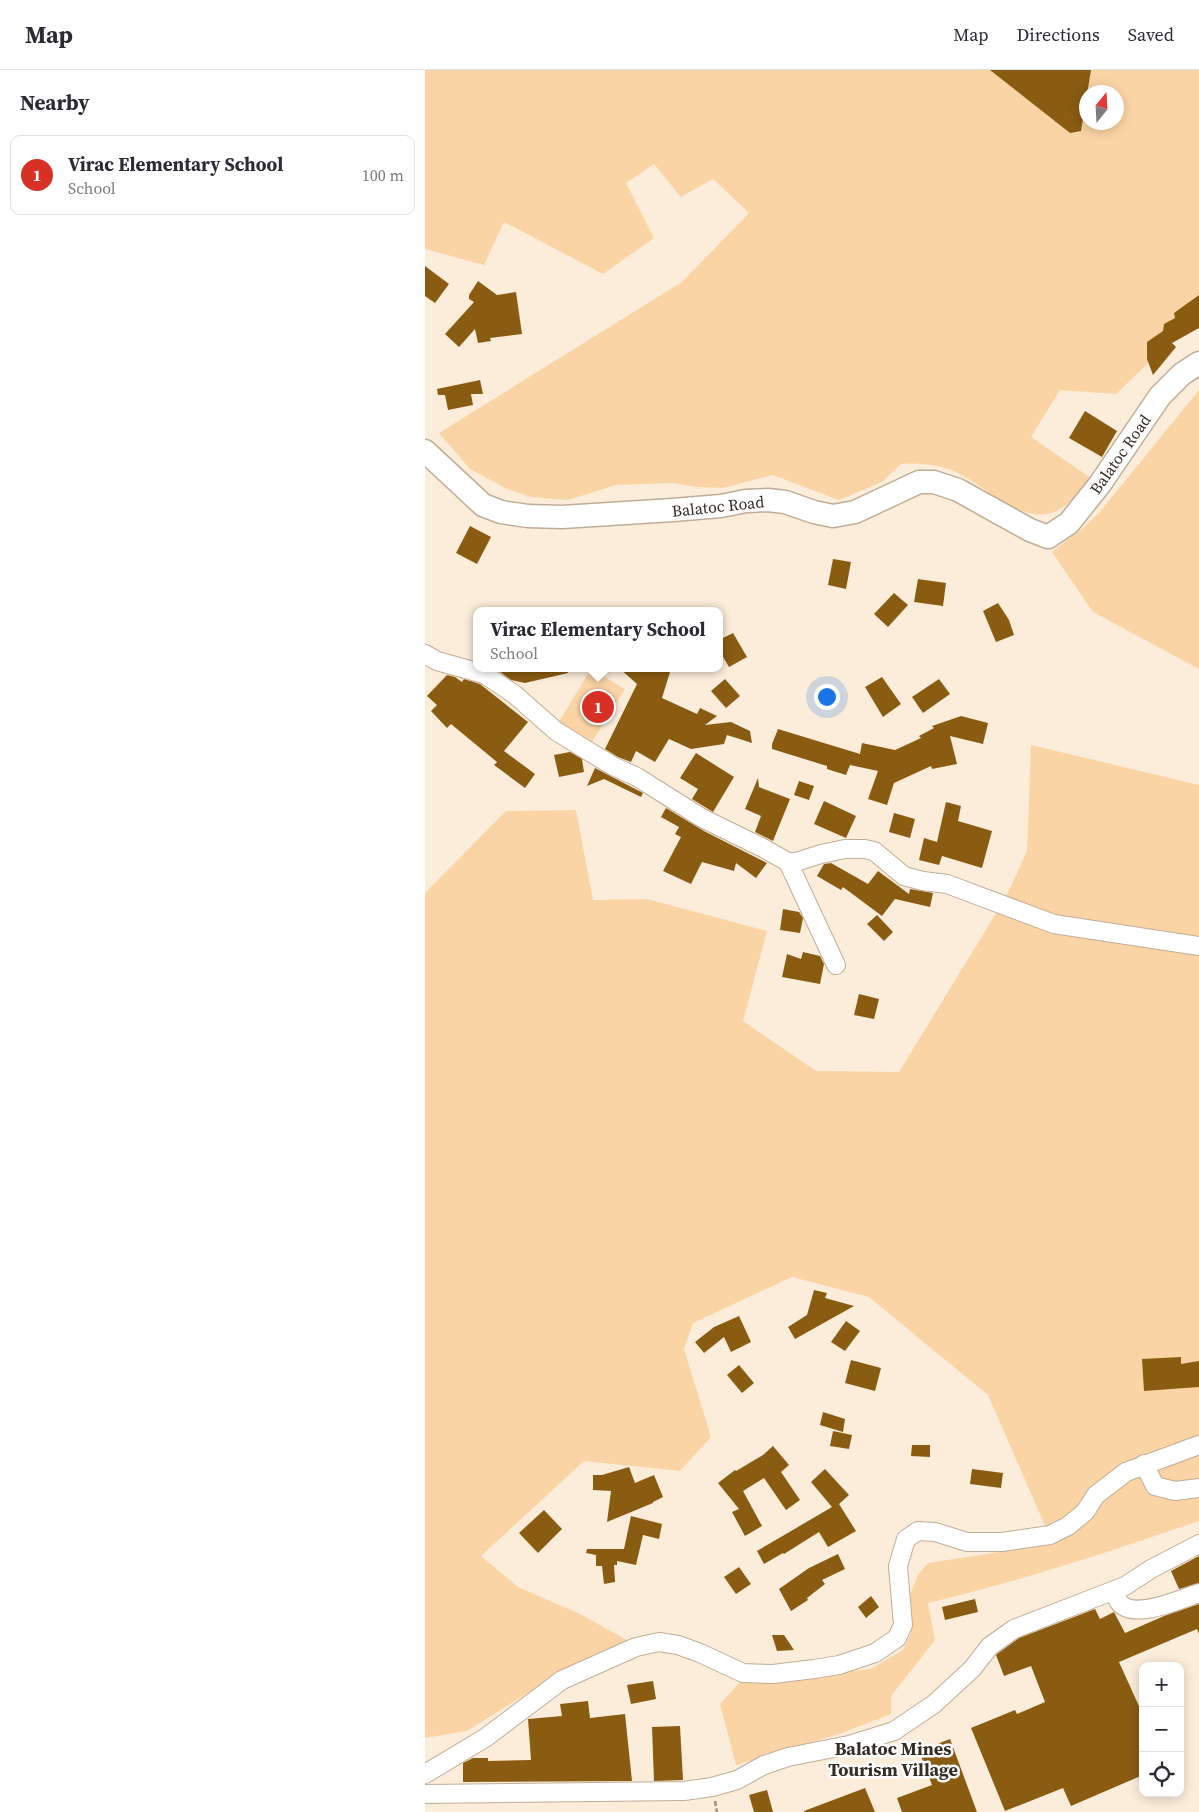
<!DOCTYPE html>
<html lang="en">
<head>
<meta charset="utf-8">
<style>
	:root { --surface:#fff; --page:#f2f2f3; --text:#2b2b33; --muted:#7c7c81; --line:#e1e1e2; --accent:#d93025 }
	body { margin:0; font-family:"Source Serif 4",serif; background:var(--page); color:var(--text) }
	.controls { position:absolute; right:15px; bottom:15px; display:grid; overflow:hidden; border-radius:10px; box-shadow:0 2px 12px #0003 }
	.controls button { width:45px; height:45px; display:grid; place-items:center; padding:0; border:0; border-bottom:1px solid var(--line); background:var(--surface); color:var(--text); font:25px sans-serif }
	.compass { position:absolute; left:654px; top:15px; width:45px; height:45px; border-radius:50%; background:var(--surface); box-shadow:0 2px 12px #0003; rotate:18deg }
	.you { position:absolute; left:401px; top:626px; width:18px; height:18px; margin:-12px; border:4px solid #fff; border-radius:50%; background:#1a73e8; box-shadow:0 0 0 8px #1a73e833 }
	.badge { display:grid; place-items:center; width:32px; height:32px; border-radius:50%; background:var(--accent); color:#fff; font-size:16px; font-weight:700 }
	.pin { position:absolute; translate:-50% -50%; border:2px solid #fff; box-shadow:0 1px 5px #0006 }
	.popup { position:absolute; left:48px; top:537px; width:250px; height:65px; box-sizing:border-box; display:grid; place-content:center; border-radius:10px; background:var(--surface); filter:drop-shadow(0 1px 4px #0005); font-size:16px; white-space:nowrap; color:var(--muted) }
	.popup b { font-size:19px; color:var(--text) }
	.popup::after { content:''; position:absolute; left:50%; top:100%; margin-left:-10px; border:10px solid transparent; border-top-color:var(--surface) }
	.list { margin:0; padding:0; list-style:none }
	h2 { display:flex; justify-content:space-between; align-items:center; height:65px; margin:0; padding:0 20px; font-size:21px }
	h2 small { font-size:16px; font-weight:400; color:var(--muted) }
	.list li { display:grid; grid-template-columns:32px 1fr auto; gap:15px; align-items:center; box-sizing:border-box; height:80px; margin:0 10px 10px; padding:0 10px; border:1px solid var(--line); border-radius:10px }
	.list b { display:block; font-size:19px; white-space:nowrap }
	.list p { margin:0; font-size:16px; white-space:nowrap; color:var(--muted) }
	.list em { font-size:16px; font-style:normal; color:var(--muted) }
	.icon { flex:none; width:28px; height:28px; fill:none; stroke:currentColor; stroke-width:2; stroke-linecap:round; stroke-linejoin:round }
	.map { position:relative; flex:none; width:774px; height:1742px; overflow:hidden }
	header { display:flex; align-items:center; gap:30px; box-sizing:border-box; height:70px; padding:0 25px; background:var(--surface); border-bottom:1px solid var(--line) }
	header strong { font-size:24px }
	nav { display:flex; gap:28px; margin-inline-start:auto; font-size:18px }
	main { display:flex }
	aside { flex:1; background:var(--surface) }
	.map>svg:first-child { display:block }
	.green { fill:#fad4a4; fill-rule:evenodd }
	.building { fill:#895c12 }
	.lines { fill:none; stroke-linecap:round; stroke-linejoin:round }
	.minor-casing { stroke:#bfad97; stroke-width:20 }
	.major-casing { stroke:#bfad97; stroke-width:25 }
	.path { stroke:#9b8f81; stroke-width:2.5; stroke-dasharray:5 2.5; stroke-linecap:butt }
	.minor { stroke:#fff; stroke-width:18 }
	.major { stroke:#fff; stroke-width:22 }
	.labels { text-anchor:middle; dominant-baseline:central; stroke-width:5; stroke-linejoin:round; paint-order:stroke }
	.street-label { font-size:16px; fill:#332c23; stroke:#fdfdfd }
	.neighbourhood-label { font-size:18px; font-weight:bold; fill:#332c23; stroke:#fdfdfd }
</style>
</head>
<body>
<header>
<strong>Map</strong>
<nav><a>Map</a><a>Directions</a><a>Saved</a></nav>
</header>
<main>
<aside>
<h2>Nearby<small></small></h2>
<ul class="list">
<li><span class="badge">1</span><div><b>Virac Elementary School</b><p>School</p></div><em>100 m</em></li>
</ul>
</aside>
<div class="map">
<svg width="774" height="1742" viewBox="0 0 774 1742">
	<rect width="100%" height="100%" fill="#fcedda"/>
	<g class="green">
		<path d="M0,0H774V253L741,276L691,324L635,320L606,367L666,408C655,420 644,438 626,443C594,452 560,416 533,403C515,394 495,393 476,394L457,412L414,430L348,405L298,418L272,417L247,413L191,415L143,430L106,427L82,419L45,399L14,363L257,212L324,143L288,109L256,127L229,94L201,113L229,168L178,204L79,152L59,195L0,179ZM662,22H692V52H662Z"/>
		<path d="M774,320V599L668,542L627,482L657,459L675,442Z"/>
		<path d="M166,599L200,619L165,675L132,655Z"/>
		<path d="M606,675L774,715V1451C684,1482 596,1511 503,1533L510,1570L466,1626V1644L417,1663L311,1695L295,1634L315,1612L446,1599L478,1580L486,1564L484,1527L493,1505L503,1493L628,1474L563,1325L444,1227L367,1207L268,1253L259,1279L286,1367L255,1401L159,1391L56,1486L93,1517L155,1544L207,1573L141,1599L42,1661L0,1668V823L81,741L151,740L168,830L222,829L342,861L318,951L391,1001L474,1002L581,827L602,781Z"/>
	</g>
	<g class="building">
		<path d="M565,0H666L656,61L645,63Z"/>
		<path d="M0,196L24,214L10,233L0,226Z"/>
		<path d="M53,211L72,225L91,222L97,264L65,268L66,271L53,273L50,259L34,277L20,264L49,232L44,229V225Z"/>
		<path d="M774,225V258L747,273L751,277L728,305L722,289V272L738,261L739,254L750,248L749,243Z"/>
		<path d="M55,310L58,324H46L48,335L23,340L20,325H13L12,319Z"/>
		<path d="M660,341L692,361L677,387L644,368Z"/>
		<path d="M45,456L66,467L52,494L31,483Z"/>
		<path d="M408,489L426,492L421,519L403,515Z"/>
		<path d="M493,509L521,513L518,536L489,532Z"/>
		<path d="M469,523L483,535L463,557L449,544Z"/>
		<path d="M573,533L584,550L589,565L571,572L558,541Z"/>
		<path d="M308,563L322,587L304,597L294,580V570Z"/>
		<path d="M70,598H142L143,603L100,613L86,610Z"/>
		<path d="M194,598H234L245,602L237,628L272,644L275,638L292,646L280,655L306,652L325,661L327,673L302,665L299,674L266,679L244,669L230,692L211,681L206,692L193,687L180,679L212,614Z"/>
		<path d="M22,605L30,607L37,612L39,609L55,614L103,652L79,681L110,704L100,718L69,695L72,692L26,654L22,658L6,641L12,635L2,626Z"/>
		<path d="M457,607L476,634L458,647L440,617Z"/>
		<path d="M300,609L315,626L301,638L286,621Z"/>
		<path d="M514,609L525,624L498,643L487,627Z"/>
		<path d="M536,646L563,653L558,674L525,666L532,694L507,699L506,696L469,713L462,735L443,729L453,701L425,695L421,705L402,699V696L347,679V674L353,659L435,684L437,673L470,680L496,668L494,666L509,658L507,656Z"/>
		<path d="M145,682L157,689L159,702L134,707L129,685Z"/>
		<path d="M271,683L309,707L288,742L267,729L273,719L255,708Z"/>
		<path d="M170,698L218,723L216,727L179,709L162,716Z"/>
		<path d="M333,708L334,717L365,729L348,771L330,762L336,746L320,739Z"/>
		<path d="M374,711L389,716L384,730L369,725Z"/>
		<path d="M399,731L431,746L421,768L389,754Z"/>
		<path d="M521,732L536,736L533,751L567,761L557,798L517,786L514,795L494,790L499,768L512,772Z"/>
		<path d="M241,738L279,761L342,793L331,808L311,793L309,801L277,792L266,814L238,801L256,767L250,764L254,757L236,747Z"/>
		<path d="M469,743L490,749L485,768L464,762Z"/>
		<path d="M406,793L443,814L453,801L484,824L485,819L508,823L505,837L470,829L457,846L418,817L416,820L392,806L399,794Z"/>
		<path d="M358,839L374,842L378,848L375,863L355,860Z"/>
		<path d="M452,845L468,862L459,871L442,854Z"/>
		<path d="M378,882L395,886L399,894L395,914L357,907L362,884L376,889Z"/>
		<path d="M434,924L454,929L449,949L429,945Z"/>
		<path d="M389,1220L402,1223L400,1228L429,1236L370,1269L363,1257L382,1245Z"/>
		<path d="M314,1246L326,1272L306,1282L299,1267L279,1283L270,1272L289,1257Z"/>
		<path d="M421,1251L435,1261L420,1281L406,1272Z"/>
		<path d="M756,1287V1294L774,1291V1317L719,1321L717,1289Z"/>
		<path d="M426,1290L456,1298L450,1321L420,1313Z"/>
		<path d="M314,1295L329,1313L317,1323L302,1305Z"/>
		<path d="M398,1342L420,1349L418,1362L395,1355Z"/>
		<path d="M408,1361L427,1365L424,1379L405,1376Z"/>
		<path d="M487,1375H505V1387L486,1386Z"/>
		<path d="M348,1376L364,1395L356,1402L375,1430L361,1440L339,1408L318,1421L337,1456L320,1466L307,1442L314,1439L293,1413L310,1400L311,1401L338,1385Z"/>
		<path d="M204,1397L210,1413L229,1405L238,1427L228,1432V1433L182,1452L186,1421L168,1420V1405H177Z"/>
		<path d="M400,1399L424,1425L414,1434L431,1461L403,1477L394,1462L359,1484L358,1483L339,1494L332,1481L407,1437L386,1412Z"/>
		<path d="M547,1399L578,1403L576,1418L545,1414Z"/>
		<path d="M119,1440L137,1459L113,1483L94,1463Z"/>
		<path d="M206,1446L237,1454L234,1469L218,1465L211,1495L192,1491V1495H189L190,1512L179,1514L177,1496H171V1485L161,1483L162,1479H199Z"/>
		<path d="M413,1484L420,1499L397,1510L400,1514L382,1528L383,1530L366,1541L354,1519L384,1498Z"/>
		<path d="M774,1486V1513L754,1519L746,1501Z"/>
		<path d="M314,1497L326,1514L311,1524L299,1507Z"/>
		<path d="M446,1526L454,1537L441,1548L433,1537Z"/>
		<path d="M550,1529L553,1542L520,1550L517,1537Z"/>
		<path d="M774,1534V1564L772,1559L694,1592L718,1645V1705L646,1736L638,1718L580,1741L546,1658L590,1640L592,1644L620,1632L606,1596L579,1606L571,1585L572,1584L594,1568L670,1539L675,1549L689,1542L700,1563L739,1546Z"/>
		<path d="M347,1565H359L369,1580L352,1581Z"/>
		<path d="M228,1611L231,1629L206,1634L202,1615Z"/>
		<path d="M163,1631L165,1648L200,1644L207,1711L38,1712V1693L48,1688H63V1691L106,1690L103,1649L137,1646L135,1634Z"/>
		<path d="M255,1656L258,1710L229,1711L227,1657Z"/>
		<path d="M525,1669L552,1742H477L472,1728L507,1715L494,1681Z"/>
		<path d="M440,1718L450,1742H379V1741Z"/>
		<path d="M342,1720L348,1742H329L324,1725Z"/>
	</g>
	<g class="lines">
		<defs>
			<g id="minor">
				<path d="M0,584L12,591L59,604L89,624L131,661L160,679L188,696L212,707L277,748L338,778L363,792H371L396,784L420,779H440L449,781L479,806L498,811L522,814L629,854L774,876"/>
				<path d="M363,792L411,895"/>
				<path d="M719,1394L730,1416L750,1421L774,1418"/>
				<path d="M689,1521C690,1524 692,1529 694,1532C708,1551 756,1529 774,1523"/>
				<path d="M0,1704L60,1668L137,1610L211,1577L234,1572L253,1575L275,1583L318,1603L348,1604L389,1599L414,1595L450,1583L472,1568L478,1555L473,1496L481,1469L493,1461L510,1462L542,1472H577L625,1465L643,1456L660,1442L671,1425L701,1402L774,1375"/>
				<path d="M0,1724L259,1721L287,1717L312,1710L339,1695L363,1687L424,1675L469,1661L509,1634L547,1599L565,1576L589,1559L700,1516L726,1499L774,1474"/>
			</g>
			<path id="major" d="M0,381L58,435L76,442L103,446L137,447L248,440L296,436L321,431L343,430L360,432L389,442L408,446L430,442L494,412H509L533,420L605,460L623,467L644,453L675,414L735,326L757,304L774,293"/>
		</defs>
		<use href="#minor" class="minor-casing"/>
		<use href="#major" class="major-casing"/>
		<path class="path" d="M290,1731L292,1742"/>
		<use href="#minor" class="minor"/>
		<use href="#major" class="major"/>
	</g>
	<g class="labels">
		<g class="street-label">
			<text transform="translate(695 384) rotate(-55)">Balatoc Road</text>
			<text transform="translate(293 436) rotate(-6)">Balatoc Road</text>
		</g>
		<g class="neighbourhood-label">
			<text x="468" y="1678">Balatoc Mines<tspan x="468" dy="21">Tourism Village</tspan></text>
		</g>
	</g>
</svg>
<div class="controls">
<button>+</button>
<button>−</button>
<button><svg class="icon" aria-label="locate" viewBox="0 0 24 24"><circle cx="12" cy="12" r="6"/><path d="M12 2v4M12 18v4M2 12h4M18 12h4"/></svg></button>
</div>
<svg class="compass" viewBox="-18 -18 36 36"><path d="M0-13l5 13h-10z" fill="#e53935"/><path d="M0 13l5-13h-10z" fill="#7c7c81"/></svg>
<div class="you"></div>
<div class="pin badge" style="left:173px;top:637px">1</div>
<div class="popup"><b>Virac Elementary School</b>School</div>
</div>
</main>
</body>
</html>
